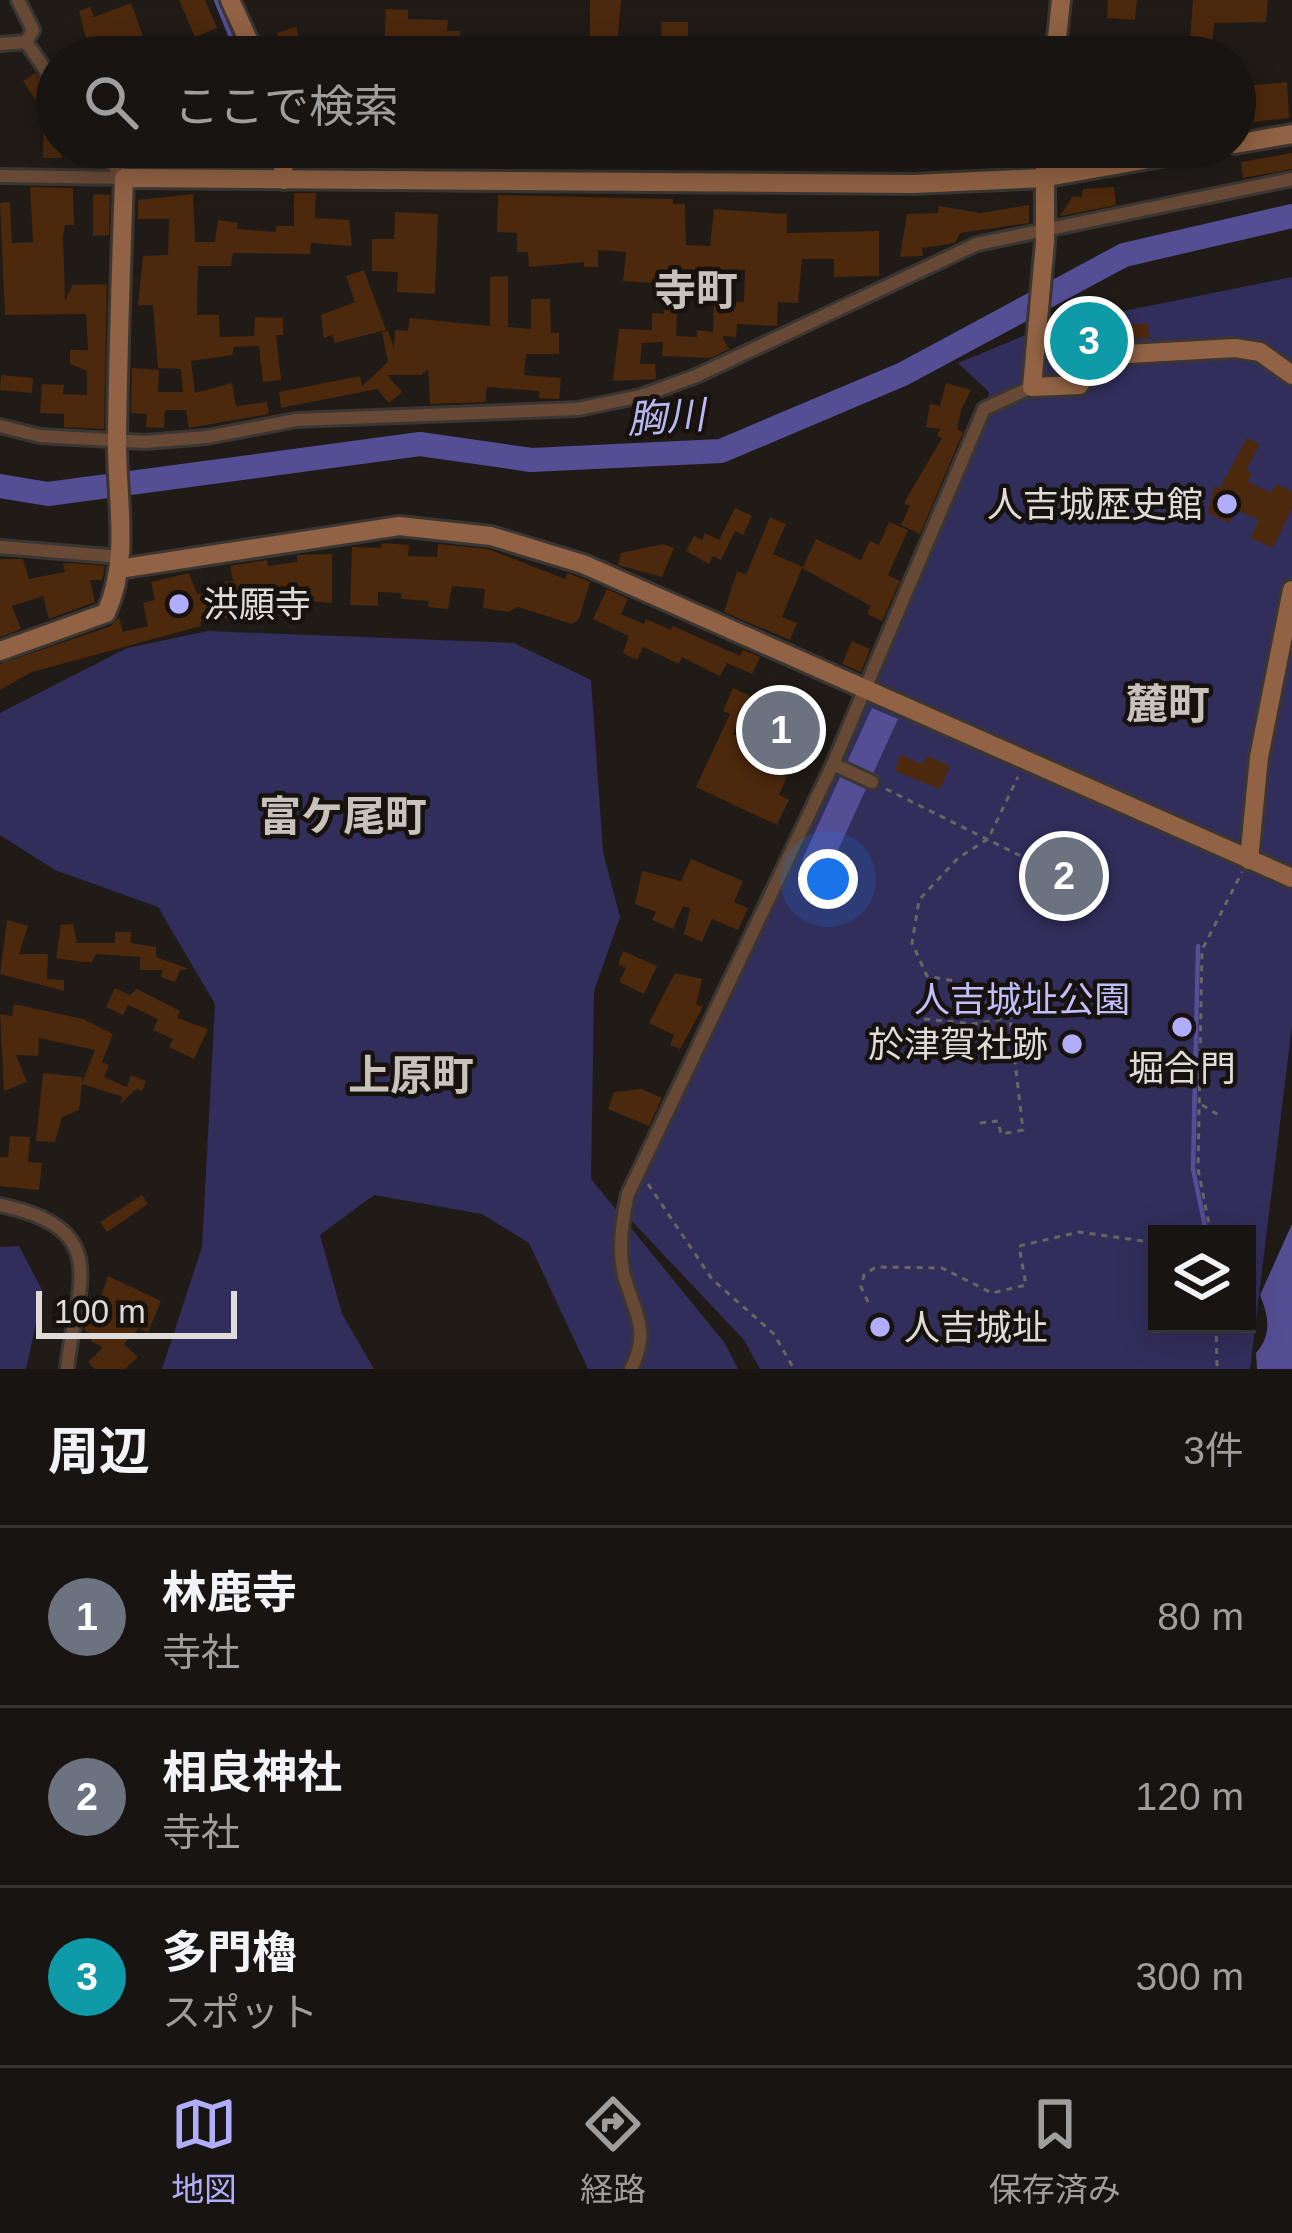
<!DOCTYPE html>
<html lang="ja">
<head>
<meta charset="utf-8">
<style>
	:root { --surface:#181411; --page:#25211f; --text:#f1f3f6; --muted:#9f9e9f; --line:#363331; --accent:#b0aefa }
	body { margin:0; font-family:Helvetica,"Noto Sans JP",sans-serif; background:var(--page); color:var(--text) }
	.controls { position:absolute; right:36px; bottom:36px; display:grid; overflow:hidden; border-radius:0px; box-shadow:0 6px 30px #0003 }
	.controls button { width:108px; height:108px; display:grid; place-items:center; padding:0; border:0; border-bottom:3px solid var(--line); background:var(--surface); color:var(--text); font:60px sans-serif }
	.scale { position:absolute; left:36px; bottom:30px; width:201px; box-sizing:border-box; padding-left:12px; border:6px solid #dfdbd9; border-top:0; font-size:33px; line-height:42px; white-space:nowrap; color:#dfdbd9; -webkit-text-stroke:9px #17120e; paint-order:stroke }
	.you { position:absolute; left:828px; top:879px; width:42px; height:42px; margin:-30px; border:9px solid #fff; border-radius:50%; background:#1a73e8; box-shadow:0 0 0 18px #1a73e833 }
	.badge { display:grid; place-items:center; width:78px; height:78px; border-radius:50%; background:var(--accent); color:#fff; font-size:39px; font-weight:700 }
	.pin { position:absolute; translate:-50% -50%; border:6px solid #fff; box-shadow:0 3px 12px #0006 }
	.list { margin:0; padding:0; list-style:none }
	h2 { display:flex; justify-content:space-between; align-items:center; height:156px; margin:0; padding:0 48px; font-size:51px }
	h2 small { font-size:39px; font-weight:400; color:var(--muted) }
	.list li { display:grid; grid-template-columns:78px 1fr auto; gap:36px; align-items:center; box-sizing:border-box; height:180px; padding:0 48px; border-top:3px solid var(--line) }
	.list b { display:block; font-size:45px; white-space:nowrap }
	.list p { margin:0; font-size:39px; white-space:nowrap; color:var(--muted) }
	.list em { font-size:39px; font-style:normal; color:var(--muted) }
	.icon { flex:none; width:66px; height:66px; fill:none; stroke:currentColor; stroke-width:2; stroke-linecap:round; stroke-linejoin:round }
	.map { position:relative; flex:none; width:1292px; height:1369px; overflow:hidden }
	.search { position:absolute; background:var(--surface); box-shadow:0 6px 30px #0003; left:36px; right:36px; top:36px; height:132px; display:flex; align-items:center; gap:30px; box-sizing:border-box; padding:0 42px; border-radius:66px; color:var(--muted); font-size:45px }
	.sheet { height:696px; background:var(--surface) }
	nav { display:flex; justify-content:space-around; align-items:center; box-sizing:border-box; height:168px; border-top:3px solid var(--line); background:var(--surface); font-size:33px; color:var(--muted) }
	nav a { display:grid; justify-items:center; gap:6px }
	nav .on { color:var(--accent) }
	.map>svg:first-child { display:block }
	.green { fill:#322e5c; fill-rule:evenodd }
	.water { fill:#544e94 }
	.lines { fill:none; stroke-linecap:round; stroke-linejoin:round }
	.stream { stroke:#544e94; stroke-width:4.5 }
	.river { stroke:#544e94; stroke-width:24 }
	.building { fill:#4c280d; fill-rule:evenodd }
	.street-casing { stroke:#3b3632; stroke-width:18 }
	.secondary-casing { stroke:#3b3632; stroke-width:24 }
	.path { stroke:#696561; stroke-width:3; stroke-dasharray:6 6; stroke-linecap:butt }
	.street { stroke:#674936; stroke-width:12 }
	.secondary { stroke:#916244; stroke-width:18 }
	.poi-dot { fill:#b0aefa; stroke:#17120e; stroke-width:4.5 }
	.labels { text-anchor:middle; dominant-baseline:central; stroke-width:9; stroke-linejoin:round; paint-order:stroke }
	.poi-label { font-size:36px; fill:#dfdbd9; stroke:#17120e; text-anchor:end }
	.park-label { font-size:36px; fill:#c0bffc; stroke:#17120e }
	.water-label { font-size:39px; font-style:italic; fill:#b8b8f4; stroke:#17120e }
	.quarter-label { font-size:42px; font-weight:bold; fill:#c8c1bc; stroke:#17120e }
</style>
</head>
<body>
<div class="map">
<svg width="1292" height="1369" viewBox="0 0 1292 1369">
	<rect width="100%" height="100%" fill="#201b17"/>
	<g class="green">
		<path d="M1292,277V1025L1250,1369H760L744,1340L630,1219L645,1168L986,413L989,392L958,363L1045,327ZM1157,1234H1247V1324H1157Z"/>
		<path d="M208,631L514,643L591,680L603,852L620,917L594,991L591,1179L724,1342L738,1369H588L529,1243L482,1214L374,1195L320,1235L342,1314L374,1369H162L202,1247L215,1004L158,907L55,870L0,835V713L127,648Z"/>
		<path d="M19,1246L43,1292L26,1369H0V1247Z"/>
	</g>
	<g class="water">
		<path d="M872,708L898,719L828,872L802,860Z"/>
		<path d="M1292,1224V1369H1257L1256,1353C1272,1334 1269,1318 1260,1295Z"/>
	</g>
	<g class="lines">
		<g class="stream">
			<path d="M216,0L239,57"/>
			<path d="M1198,946L1193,1169L1206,1231"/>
		</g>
		<path class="river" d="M0,486L48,494L420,444L531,460L721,451L903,374L1124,255L1292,216"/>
	</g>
	<g class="building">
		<path d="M179,0H205L217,28L195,37Z"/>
		<path d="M590,0H621L616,57H590Z"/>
		<path d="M1108,0H1137L1135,20L1107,18Z"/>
		<path d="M1193,0H1268L1266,22L1214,23L1211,57H1148L1147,45L1190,40Z"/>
		<path d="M131,3L145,42L119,52L121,57H91L79,11L90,7L94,17Z"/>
		<path d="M386,9L408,10V19L448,20L447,31H460L459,57H384Z"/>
		<path d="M661,22H688V57H662Z"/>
		<path d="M296,27L303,53L284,57L277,33Z"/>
		<path d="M35,73L57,96L62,158H43L44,113L23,81Z"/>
		<path d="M1287,82L1289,118L1235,124V87Z"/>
		<path d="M128,147H242V165H127Z"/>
		<path d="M298,147H359V166H340V158L298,159Z"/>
		<path d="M384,147H414V165L383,164Z"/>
		<path d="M1292,153V169L1243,178L1241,162Z"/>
		<path d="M30,187L73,188L74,225H65L63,236L65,301L72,285L107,284L104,429L64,427V414L40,413L42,384L64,385L63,394L87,395V371L70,364V350H88L86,314L5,315L0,203L10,202L12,243L33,242Z"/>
		<path d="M1114,187L1116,205L1060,216L1073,196L1082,197L1083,189Z"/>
		<path d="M294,193H316L315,218L349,220L352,246L311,243L310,254L233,253L231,266H198L197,315H219L220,337L254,336L255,317L283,318V335H276L281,380L263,382L259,346L234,347L232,355L191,361L195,393L232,383L236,406L267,402L269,414L189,428L186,410H165L164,428L146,427L147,414L131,413L132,368L159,370L158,392H183L181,369L158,368L153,305H138L143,256L168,255L169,219H138V200L193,194L195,242H215L218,220L238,223L237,229L276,232V226H294Z"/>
		<path d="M93,194L110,195L109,235L93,236Z"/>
		<path d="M498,195L673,199V204H685L686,245L710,246L714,209L787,214V233L879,231V276L834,277V259H802L798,303L778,302L777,326L737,324L736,337L722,336L729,349L710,358L662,356L663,342L642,343L640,364H655L656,379L613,381L619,329L652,330V313L664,314L665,284L623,281L626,252L598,250V267H584V262L529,267L528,252H517V233L497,232ZM684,270H705L703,296L711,297L714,305L713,332L697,330V337L676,336L679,271ZM745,270L744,302L721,301L724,271Z"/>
		<path d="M1029,205V223L960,233L955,243L922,248L923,256L900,257L907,214L938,213L939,206L981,213Z"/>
		<path d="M395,212L438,214L435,294L397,292L398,272L372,271V239H394Z"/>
		<path d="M364,270L386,330L335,343L332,335L324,338L321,315L355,302L346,276Z"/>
		<path d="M508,276V327L531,329V299H550L551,333H559V354H526L524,375L561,378L559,399L539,398V391L487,387L485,402L430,404L428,369L421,375H387L402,392L389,403L377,389L281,408L279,392L360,376L362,386L388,362L382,332L388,331L394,348L395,330L408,331L410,318L490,326V277Z"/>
		<path d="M1148,323L1149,338L1080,344L1076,364L1065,365L1062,331Z"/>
		<path d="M1,375L33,378L32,393L0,390Z"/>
		<path d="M946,383L971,390L961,410L957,429L963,432L920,534L901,525L910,506L904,503L942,438L937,436L940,429L926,427L930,404L940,406Z"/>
		<path d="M1247,438L1260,444L1246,470L1252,473L1248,482L1271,493L1276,484L1292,492V508L1273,548L1250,538L1259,520L1236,509L1229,523L1208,513L1214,486L1220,488Z"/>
		<path d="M735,508L752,516L743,535L735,531L721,560L713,556L709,564L686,551L694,536L702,540L705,533L719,540Z"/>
		<path d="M770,517L786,524L773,554L803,567L816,539L861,560L870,541L879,545L889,522L908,530L888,575L900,581L882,621L867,614L871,606L802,568L782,617L797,623L790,640L724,612L737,571L746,575Z"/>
		<path d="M382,543L409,545L408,556L437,557L438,544L488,549L565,579L567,573L578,577L590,582L579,619L572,624L518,607L508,612L483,608L485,589L452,586L448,609L428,607L429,601L401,599V593L378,592V606L350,605L352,547L381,548Z"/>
		<path d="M663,544L674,548L662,577L618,565L621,553Z"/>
		<path d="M332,554V603L298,600L256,608L257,613L200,622L201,626L32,672L0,690V664L111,626L119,617L123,632L148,626L143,603L155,600L151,582L189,573L197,594L225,592L224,582L233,581L230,566L267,560L268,566L297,562V555Z"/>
		<path d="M0,559H23L29,579L65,572L63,564L69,563L105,566L102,580H90L95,602L49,619L43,596L12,606L21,629L0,637Z"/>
		<path d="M607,589L628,599L621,614L644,624L646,619L671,630L673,626L740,656L743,650L760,657L752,674L727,663L720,676L682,657L679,664L643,647L637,660L623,653L629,636L593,619Z"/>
		<path d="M852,641L870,649L861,672L842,664Z"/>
		<path d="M733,688L750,696L733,734L759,747L757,752L769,758L766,763L787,777L779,795L789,800L777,825L696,787L730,714L723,711Z"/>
		<path d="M900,755L923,764L927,756L950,766L940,789L895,771Z"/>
		<path d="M1070,841L1088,849L1079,872L1103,883L1094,902L1066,890L1058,909L1045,904Z"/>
		<path d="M691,859L743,881L734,902L748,908L738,930L712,919L702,942L684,934L690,908L683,906L673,929L652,920L656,912L635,904L642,871L681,881Z"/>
		<path d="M7,920L28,926L19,954H48L47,979L64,980V991L0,974Z"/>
		<path d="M73,924L77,943H115V932H131V943L156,947V957L189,969L180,970L175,982L161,977L163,970H140V957L96,954L92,962H82L56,958L61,925Z"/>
		<path d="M623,951L657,966L644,994L619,982L626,968L618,964Z"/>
		<path d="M675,973L702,979L696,1004L703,1007L680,1049L670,1045L674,1035L649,1023Z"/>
		<path d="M115,988L130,995L137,989L180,1011L177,1018L208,1029L194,1059L169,1047L173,1039L153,1030L158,1019L128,1005L123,1015L106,1007Z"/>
		<path d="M14,1004L83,1019L113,1034L102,1062L109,1065L104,1077L127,1087L131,1075L146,1081L142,1091L136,1089L119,1105L123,1097L82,1084L79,1110L62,1117L55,1142L36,1141L43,1073L82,1077V1083L95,1050L39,1038L38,1056L16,1055L27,1082L4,1091L0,1014L12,1016Z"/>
		<path d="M642,1089L662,1098L649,1126L608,1109L614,1092Z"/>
		<path d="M10,1136L30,1137L28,1162L42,1163L39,1190L0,1186V1157H8Z"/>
		<path d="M142,1195L148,1204L107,1232L100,1222Z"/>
		<path d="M108,1276L161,1301L148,1332L139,1328L124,1344L138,1357L125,1369H95L88,1362L103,1347L91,1341L94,1335L84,1330L85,1323L90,1312L95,1314Z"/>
	</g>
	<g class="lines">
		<defs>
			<g id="street">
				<path d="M26,42L57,86"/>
				<path d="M0,44L26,42L33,30L18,0"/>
				<path d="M99,147L124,178"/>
				<path d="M0,176L124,178"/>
				<path d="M0,426L40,436L145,442L207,437L296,420L578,409L641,396L696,376L977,244L1292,179"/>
				<path d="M0,547L121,557"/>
				<path d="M833,764L872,782"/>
				<path d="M0,1205C116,1229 75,1287 67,1369"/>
				<path d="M631,1369C650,1332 636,1315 625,1279C617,1252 622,1220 628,1194L833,764L984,409L1032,387"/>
			</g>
			<g id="secondary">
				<path d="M230,0L256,57"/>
				<path d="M1055,57L1061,0"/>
				<path d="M1235,144L1292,134"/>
				<path d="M282,147L284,180"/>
				<path d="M1045,147V242L1032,387L1079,385L1092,365L1110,355L1235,348L1260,352L1292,375"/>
				<path d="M119,569L399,526L491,536L583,564L1292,878"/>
				<path d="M0,651L106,613C131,558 116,497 117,439C118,352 121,265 124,178L913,184L1042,178L1217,147"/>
				<path d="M1249,860L1259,757L1292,590"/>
			</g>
		</defs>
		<use href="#street" class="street-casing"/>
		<use href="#secondary" class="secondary-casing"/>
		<g class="path">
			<path d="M1052,359H1059L1057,332"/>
			<path d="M886,789L1051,871"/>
			<path d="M924,1019L974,1024L1020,1015V1010L974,1002L955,981L927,976L912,943L919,900L958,858L988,839L1018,777"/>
			<path d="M1202,1105L1222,1117"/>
			<path d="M980,1123L998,1121L1001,1134L1023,1130L1010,1019"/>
			<path d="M648,1184L712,1279L774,1334L794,1369"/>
			<path d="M1211,1234L1198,1169L1202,950L1242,872"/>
			<path d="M868,1302L861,1287L864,1275L876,1267L942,1268L992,1293L1026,1285L1019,1246L1079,1232L1157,1243"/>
			<path d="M1216,1324L1217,1369"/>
		</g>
		<use href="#street" class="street"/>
		<use href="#secondary" class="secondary"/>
	</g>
	<g class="poi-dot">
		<circle cx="1227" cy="504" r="12"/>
		<circle cx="179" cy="604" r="12"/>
		<circle cx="1182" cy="1027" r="12"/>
		<circle cx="1072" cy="1044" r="12"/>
		<circle cx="880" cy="1327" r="12"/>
	</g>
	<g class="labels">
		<g class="poi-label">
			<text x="1203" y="504">人吉城歴史館</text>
			<text x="203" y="604" text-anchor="start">洪願寺</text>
			<text x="1048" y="1044">於津賀社跡</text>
			<text x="1182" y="1068" text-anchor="middle">堀合門</text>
			<text x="904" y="1327" text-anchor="start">人吉城址</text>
		</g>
		<g class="park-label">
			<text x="1022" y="999">人吉城址公園</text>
		</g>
		<g class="water-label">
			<text transform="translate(666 417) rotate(-4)">胸川</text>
		</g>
		<g class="quarter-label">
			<text x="696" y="290">寺町</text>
			<text x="1168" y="704">麓町</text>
			<text x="343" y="816">富ケ尾町</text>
			<text x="411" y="1075">上原町</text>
		</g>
	</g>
</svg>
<div class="controls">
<button><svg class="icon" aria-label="layers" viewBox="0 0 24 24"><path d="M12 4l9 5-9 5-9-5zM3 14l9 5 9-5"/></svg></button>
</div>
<div class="scale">100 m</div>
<div class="you"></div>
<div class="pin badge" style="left:781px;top:730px;background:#6b7280">1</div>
<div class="pin badge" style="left:1064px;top:876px;background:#6b7280">2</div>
<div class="pin badge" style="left:1089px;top:341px;background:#0f9aa8">3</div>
<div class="search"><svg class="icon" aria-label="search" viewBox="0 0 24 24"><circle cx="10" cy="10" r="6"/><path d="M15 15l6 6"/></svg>ここで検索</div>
</div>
<section class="sheet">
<h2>周辺<small>3件</small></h2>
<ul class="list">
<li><span class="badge" style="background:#6b7280">1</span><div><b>林鹿寺</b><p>寺社</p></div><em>80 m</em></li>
<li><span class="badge" style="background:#6b7280">2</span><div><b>相良神社</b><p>寺社</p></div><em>120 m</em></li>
<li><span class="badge" style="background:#0f9aa8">3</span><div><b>多門櫓</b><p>スポット</p></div><em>300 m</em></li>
</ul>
</section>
<nav>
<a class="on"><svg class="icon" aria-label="map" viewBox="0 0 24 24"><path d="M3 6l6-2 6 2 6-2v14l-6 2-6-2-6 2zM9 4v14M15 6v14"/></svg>地図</a>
<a><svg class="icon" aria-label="directions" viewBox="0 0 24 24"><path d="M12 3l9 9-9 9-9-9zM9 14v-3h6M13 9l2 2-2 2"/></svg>経路</a>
<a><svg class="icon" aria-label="saved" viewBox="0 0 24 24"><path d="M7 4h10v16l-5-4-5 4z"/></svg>保存済み</a>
</nav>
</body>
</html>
